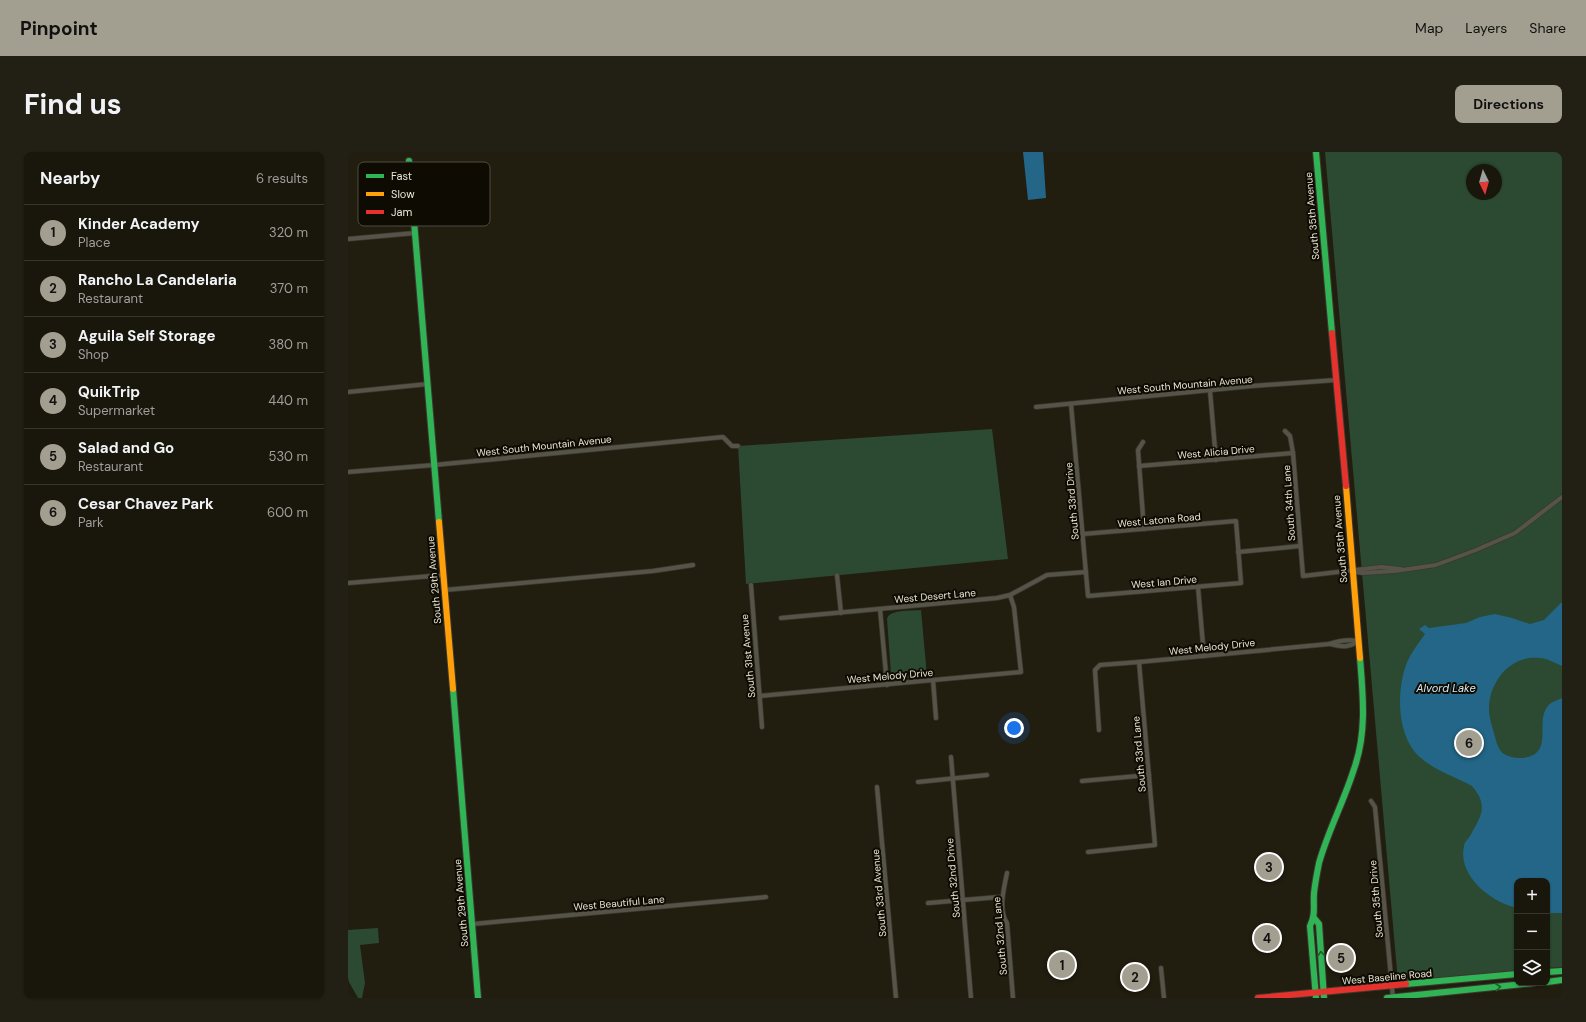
<!DOCTYPE html>
<html lang="en">
<head>
<meta charset="utf-8">
<style>
	:root { --surface:#19160b; --page:#221f14; --text:#f1f3f6; --muted:#9f9f9d; --line:#37352c; --accent:#a39f90 }
	body { margin:0; font-family:"DM Sans",sans-serif; background:var(--page); color:var(--text) }
	.controls { position:absolute; right:12px; bottom:12px; display:grid; overflow:hidden; border-radius:8px; box-shadow:0 1px 3px #0004 }
	.controls button { width:36px; height:36px; display:grid; place-items:center; padding:0; border:0; border-bottom:1px solid var(--line); background:var(--surface); color:var(--text); font:20px sans-serif }
	.compass { position:absolute; left:1118px; top:12px; width:36px; height:36px; border-radius:50%; background:var(--surface); box-shadow:0 1px 3px #0004; rotate:175deg }
	.you { position:absolute; left:666px; top:576px; width:14px; height:14px; margin:-10px; border:3px solid #fff; border-radius:50%; background:#1a73e8; box-shadow:0 0 0 6px #1a73e833 }
	.badge { display:grid; place-items:center; width:26px; height:26px; border-radius:50%; background:var(--accent); color:#111; font-size:13px; font-weight:700 }
	.pin { position:absolute; translate:-50% -50%; border:2px solid #fff; box-shadow:0 1px 4px #0006 }
	.list { margin:0; padding:0; list-style:none }
	h2 { display:flex; justify-content:space-between; align-items:center; height:52px; margin:0; padding:0 16px; font-size:17px }
	h2 small { font-size:13px; font-weight:400; color:var(--muted) }
	.list li { display:grid; grid-template-columns:26px 1fr auto; gap:12px; align-items:center; box-sizing:border-box; height:56px; padding:0 16px; border-top:1px solid var(--line) }
	.list b { display:block; font-size:15px; white-space:nowrap }
	.list p { margin:0; font-size:13px; white-space:nowrap; color:var(--muted) }
	.list em { font-size:13px; font-style:normal; color:var(--muted) }
	.icon { flex:none; width:22px; height:22px; fill:none; stroke:currentColor; stroke-width:2; stroke-linecap:round; stroke-linejoin:round }
	.map { position:relative; flex:none; width:1214px; height:846px; overflow:hidden; border-radius:8px }
	header { display:flex; align-items:center; gap:24px; box-sizing:border-box; height:56px; padding:0 20px; background:var(--accent); color:#111 }
	header strong { font-size:19px }
	nav { display:flex; gap:22px; margin-inline-start:auto; font-size:14px }
	.intro { display:flex; align-items:center; justify-content:space-between; box-sizing:border-box; height:96px; padding:0 24px }
	h1 { margin:0; font-size:28px }
	.button { padding:10px 18px; border-radius:8px; background:var(--accent); color:#111; font-size:14px; font-weight:700 }
	main { display:flex; gap:24px; padding:0 24px }
	aside { flex:1; background:var(--surface); border-radius:8px; box-shadow:0 1px 3px #0004 }
	.map>svg:first-child { display:block }
	.green { fill:#2b4a31; fill-rule:evenodd }
	.water { fill:#236687 }
	.lines { fill:none; stroke-linecap:round; stroke-linejoin:round }
	.street-casing { stroke:#3b382f; stroke-width:5.5 }
	.fast-casing { stroke:#3b382f; stroke-width:8 }
	.slow-casing { stroke:#3b382f; stroke-width:8 }
	.jam-casing { stroke:#3b382f; stroke-width:8 }
	.street { stroke:#565449; stroke-width:4 }
	.fast { stroke:#30b455; stroke-width:6 }
	.slow { stroke:#ff9f0a; stroke-width:6 }
	.jam { stroke:#e5322d; stroke-width:6 }
	.oneway { stroke:#1f602c }
	.labels { text-anchor:middle; dominant-baseline:central; stroke-width:4; stroke-linejoin:round; paint-order:stroke }
	.street-label { font-size:10px; fill:#e9e5d6; stroke:#0e0b03 }
	.water-label { font-size:11px; font-style:italic; fill:#d5e7f3; stroke:#0e0b03 }
	.key { fill:#0e0b03; stroke:#504c42; stroke-width:1 }
	.key-label { font-size:11px; fill:#e9e5d6 }
</style>
</head>
<body>
<header>
<strong>Pinpoint</strong>
<nav><a>Map</a><a>Layers</a><a>Share</a></nav>
</header>
<div class="intro"><h1>Find us</h1><a class="button">Directions</a></div>
<main>
<aside>
<h2>Nearby<small>6 results</small></h2>
<ul class="list">
<li><span class="badge">1</span><div><b>Kinder Academy</b><p>Place</p></div><em>320 m</em></li>
<li><span class="badge">2</span><div><b>Rancho La Candelaria</b><p>Restaurant</p></div><em>370 m</em></li>
<li><span class="badge">3</span><div><b>Aguila Self Storage</b><p>Shop</p></div><em>380 m</em></li>
<li><span class="badge">4</span><div><b>QuikTrip</b><p>Supermarket</p></div><em>440 m</em></li>
<li><span class="badge">5</span><div><b>Salad and Go</b><p>Restaurant</p></div><em>530 m</em></li>
<li><span class="badge">6</span><div><b>Cesar Chavez Park</b><p>Park</p></div><em>600 m</em></li>
</ul>
</aside>
<div class="map">
<svg width="1214" height="846" viewBox="0 0 1214 846">
	<rect width="100%" height="100%" fill="#211d0f"/>
	<g class="green">
		<path d="M977,0H1214V815L1199,816V729H1169V819L1050,830ZM1124,18H1148V42H1124Z"/>
		<path d="M644,277L660,407L398,432L390,294Z"/>
		<path d="M573,458L579,524L551,527L543,522L539,467C541,457 564,459 573,458Z"/>
		<path d="M30,776L31,791L12,793L17,831L14,846H10L1,830L0,826V778Z"/>
	</g>
	<g class="water">
		<path d="M675,0H695L698,46L680,48Z"/>
		<path d="M1214,450V514C1207,511 1199,506 1191,506C1162,503 1141,530 1141,557C1141,565 1144,574 1146,581C1148,589 1150,598 1156,602C1164,607 1175,607 1183,604C1205,595 1185,565 1203,551C1206,549 1211,548 1214,546V761H1199V729H1169V756C1144,751 1109,724 1116,694C1116,691 1120,687 1122,684C1133,664 1141,654 1124,634C1107,625 1088,619 1073,606C1049,586 1048,541 1058,513C1062,502 1070,492 1077,482L1071,477L1077,473L1081,476L1118,471L1132,465L1147,462L1164,466L1182,472L1196,468Z"/>
	</g>
	<g class="lines">
		<defs>
			<g id="street">
				<path d="M0,87L67,81"/>
				<path d="M862,239L868,308"/>
				<path d="M0,240L80,232"/>
				<path d="M723,252L740,444L893,431L888,369L735,382"/>
				<path d="M688,255L904,234L988,228"/>
				<path d="M937,279L942,284L945,301L955,424L1033,415L1053,417"/>
				<path d="M795,290L790,298L796,377"/>
				<path d="M791,314L945,301"/>
				<path d="M0,320L86,313L375,285L384,294H390"/>
				<path d="M890,400L952,394"/>
				<path d="M1008,420L1015,421L1047,419L1088,413L1128,398L1167,381L1214,345"/>
				<path d="M489,423L493,461"/>
				<path d="M0,431L96,423"/>
				<path d="M403,433L414,575"/>
				<path d="M850,435L856,504"/>
				<path d="M97,438L305,419L345,413"/>
				<path d="M532,457L539,533"/>
				<path d="M433,466L649,446L662,443L699,423L738,420"/>
				<path d="M982,492C995,495 999,496 1011,489"/>
				<path d="M585,528L588,566"/>
				<path d="M412,544L673,520L666,455L662,443"/>
				<path d="M751,578L747,518L752,513L791,510L981,492C992,488 1000,487 1011,489"/>
				<path d="M603,605L623,846"/>
				<path d="M734,629L801,623"/>
				<path d="M570,630L639,623"/>
				<path d="M529,635L548,846"/>
				<path d="M1023,649L1027,655L1045,846"/>
				<path d="M740,700L807,693L791,510"/>
				<path d="M659,721C656,736 650,758 659,771L665,846"/>
				<path d="M580,751L651,745"/>
				<path d="M125,772L418,745"/>
				<path d="M813,816L816,846"/>
			</g>
			<g id="fast">
				<path d="M968,0L984,181"/>
				<path d="M61,9L91,370"/>
				<path d="M105,537L130,846"/>
				<path d="M966,766L971,772L976,846"/>
				<path d="M1199,820L1214,819"/>
				<path d="M1199,830L1214,828"/>
				<path d="M1058,832L1169,822"/>
				<path d="M968,846L962,774C968,762 965,754 966,741C967,732 969,721 971,711C980,679 996,649 1006,617C1019,581 1015,543 1012,506"/>
				<path d="M1039,846L1186,831"/>
			</g>
			<g id="slow">
				<path d="M998,334L1012,506"/>
				<path d="M91,370L105,537"/>
			</g>
			<g id="jam">
				<path d="M984,181L998,334"/>
				<path d="M910,846L1058,832"/>
			</g>
		</defs>
		<use href="#street" class="street-casing"/>
		<use href="#fast" class="fast-casing"/>
		<use href="#slow" class="slow-casing"/>
		<use href="#jam" class="jam-casing"/>
		<use href="#street" class="street"/>
		<use href="#fast" class="fast"/>
		<use href="#slow" class="slow"/>
		<use href="#jam" class="jam"/>
	</g>
	<defs><path id="oneway-chevron" d="M-2-3.5L2.5 0L-2 3.5" fill="none" stroke-width="1.6" stroke-linecap="round" stroke-linejoin="round"/></defs>
	<g class="oneway">
		<use href="#oneway-chevron" transform="translate(973 802) rotate(-94)"/>
		<use href="#oneway-chevron" transform="translate(1150 835) rotate(-6)"/>
	</g>
	<g class="labels">
		<g class="street-label">
			<text transform="translate(964 64) rotate(-95)">South 35th Avenue</text>
			<text transform="translate(837 233) rotate(-5)">West South Mountain Avenue</text>
			<text transform="translate(196 294) rotate(-6)">West South Mountain Avenue</text>
			<text transform="translate(868 300) rotate(-5)">West Alicia Drive</text>
			<text transform="translate(724 349) rotate(-95)">South 33rd Drive</text>
			<text transform="translate(941 351) rotate(-94)">South 34th Lane</text>
			<text transform="translate(811 368) rotate(-5)">West Latona Road</text>
			<text transform="translate(992 387) rotate(-95)">South 35th Avenue</text>
			<text transform="translate(86 428) rotate(-95)">South 29th Avenue</text>
			<text transform="translate(816 430) rotate(-5)">West Ian Drive</text>
			<text transform="translate(587 444) rotate(-5)">West Desert Lane</text>
			<text transform="translate(864 495) rotate(-6)">West Melody Drive</text>
			<text transform="translate(400 504) rotate(-95)">South 31st Avenue</text>
			<text transform="translate(542 524) rotate(-5)">West Melody Drive</text>
			<text transform="translate(791 602) rotate(-95)">South 33rd Lane</text>
			<text transform="translate(605 726) rotate(-95)">South 32nd Drive</text>
			<text transform="translate(531 741) rotate(-95)">South 33rd Avenue</text>
			<text transform="translate(1028 747) rotate(-95)">South 35th Drive</text>
			<text transform="translate(113 751) rotate(-95)">South 29th Avenue</text>
			<text transform="translate(271 751) rotate(-5)">West Beautiful Lane</text>
			<text transform="translate(652 784) rotate(-95)">South 32nd Lane</text>
			<text transform="translate(1039 825) rotate(-5)">West Baseline Road</text>
		</g>
		<g class="water-label">
			<text x="1098" y="536">Alvord Lake</text>
		</g>
	</g>
	<rect x="10" y="10" width="132" height="64" rx="6" class="key"/>
	<rect x="18" y="22" width="18" height="4" fill="#30b455"/>
	<rect x="18" y="40" width="18" height="4" fill="#ff9f0a"/>
	<rect x="18" y="58" width="18" height="4" fill="#e5322d"/>
	<g class="key-label">
		<text x="43" y="28">Fast</text>
		<text x="43" y="46">Slow</text>
		<text x="43" y="64">Jam</text>
	</g>
</svg>
<div class="controls">
<button>+</button>
<button>−</button>
<button><svg class="icon" aria-label="layers" viewBox="0 0 24 24"><path d="M12 4l9 5-9 5-9-5zM3 14l9 5 9-5"/></svg></button>
</div>
<svg class="compass" viewBox="-18 -18 36 36"><path d="M0-13l5 13h-10z" fill="#e53935"/><path d="M0 13l5-13h-10z" fill="#9f9f9d"/></svg>
<div class="you"></div>
<div class="pin badge" style="left:714px;top:813px">1</div>
<div class="pin badge" style="left:787px;top:825px">2</div>
<div class="pin badge" style="left:921px;top:715px">3</div>
<div class="pin badge" style="left:919px;top:786px">4</div>
<div class="pin badge" style="left:993px;top:806px">5</div>
<div class="pin badge" style="left:1121px;top:591px">6</div>
</div>
</main>
</body>
</html>
